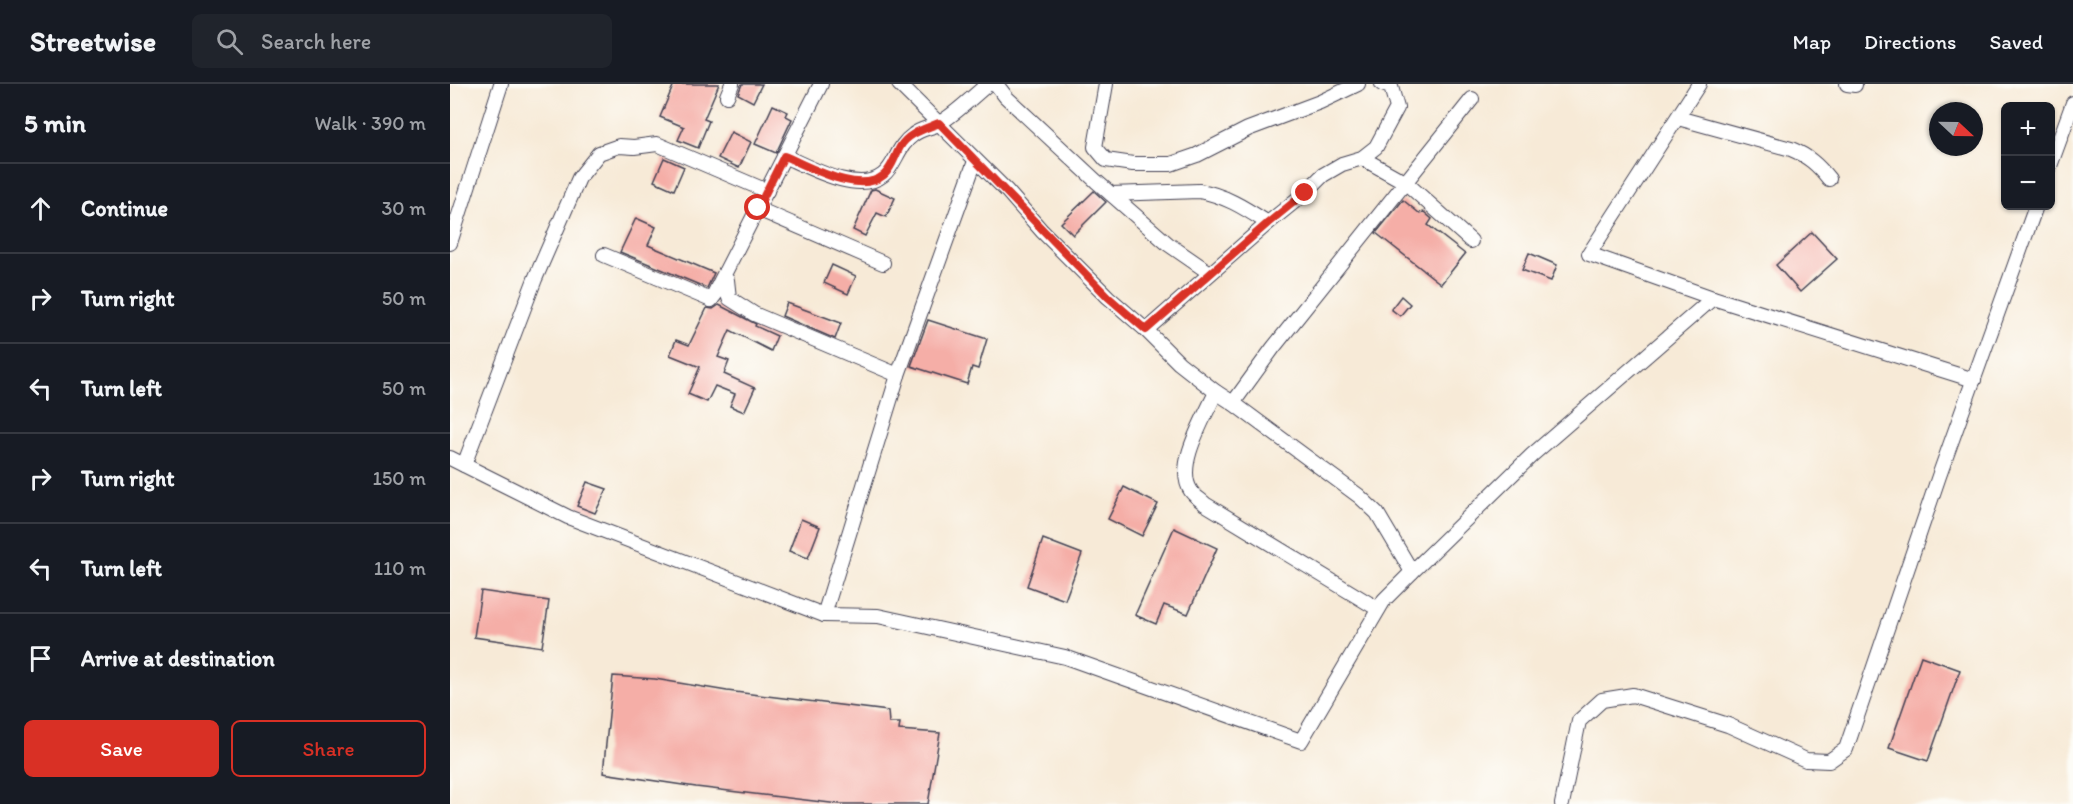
<!DOCTYPE html>
<html lang="en">
<head>
<meta charset="utf-8">
<style>
	:root { --surface:#171b24; --page:#20242c; --text:#f1f3f6; --muted:#9ea1a6; --line:#363941; --accent:#d93025 }
	body { margin:0; font-family:Itim,sans-serif; background:var(--page); color:var(--text) }
	.controls { position:absolute; right:18px; top:18px; display:grid; overflow:hidden; border-radius:9px; box-shadow:0 2px 4px #0004 }
	.controls button { width:54px; height:54px; display:grid; place-items:center; padding:0; border:0; border-bottom:2px solid var(--line); background:var(--surface); color:var(--text); font:30px sans-serif }
	.compass { position:absolute; left:1479px; top:18px; width:54px; height:54px; border-radius:50%; background:var(--surface); box-shadow:0 2px 4px #0004; rotate:112deg }
	.stop { position:absolute; width:18px; height:18px; margin:-14px; border:4px solid #d93025; border-radius:50%; background:#fff }
	.stop.end { background:#d93025; border-color:#fff; box-shadow:0 2px 6px #0008 }
	.list { margin:0; padding:0; list-style:none }
	h2 { display:flex; justify-content:space-between; align-items:center; height:78px; margin:0; padding:0 24px; font-size:26px }
	h2 small { font-size:20px; font-weight:400; color:var(--muted) }
	.list li { display:grid; grid-template-columns:39px 1fr auto; gap:18px; align-items:center; box-sizing:border-box; height:90px; padding:0 24px; border-top:2px solid var(--line) }
	.list b { display:block; font-size:22px; white-space:nowrap }
	.list em { font-size:20px; font-style:normal; color:var(--muted) }
	.actions { display:flex; gap:12px; padding:18px 24px }
	.actions a { flex:1; padding:14px 0; border:2px solid var(--accent); border-radius:9px; text-align:center; font-size:21px; color:var(--accent) }
	.actions .main { background:var(--accent); color:#fff }
	.icon { flex:none; width:33px; height:33px; fill:none; stroke:currentColor; stroke-width:2; stroke-linecap:round; stroke-linejoin:round }
	.map { position:relative; flex:none; width:1623px; height:720px; overflow:hidden }
	header { display:flex; align-items:center; gap:36px; box-sizing:border-box; height:84px; padding:0 30px; background:var(--surface); border-bottom:2px solid var(--line) }
	header strong { font-size:28px }
	nav { display:flex; gap:33px; margin-inline-start:auto; font-size:21px }
	.search { width:420px; height:54px; background:var(--page); display:flex; align-items:center; gap:15px; box-sizing:border-box; padding:0 21px; border-radius:9px; color:var(--muted); font-size:22px }
	main { display:flex }
	aside { flex:1; background:var(--surface) }
	.map>svg:first-child { display:block }
	.building { fill:#f5aea7 }
	.lines { fill:none; stroke-linecap:round; stroke-linejoin:round }
	.minor-casing { stroke:#424052; stroke-width:16 }
	.minor { stroke:#fff; stroke-width:14 }
	.route { stroke:#d93025; stroke-width:8 }
</style>
</head>
<body>
<header>
<strong>Streetwise</strong>
<div class="search"><svg class="icon" aria-label="search" viewBox="0 0 24 24"><circle cx="10" cy="10" r="6"/><path d="M15 15l6 6"/></svg>Search here</div>
<nav><a>Map</a><a>Directions</a><a>Saved</a></nav>
</header>
<main>
<aside>
<h2>5 min<small>Walk · 390 m</small></h2>
<ul class="list">
<li><svg class="icon" aria-label="ahead" viewBox="0 0 24 24"><path d="M12 20V5M6 11l6-6 6 6"/></svg><div><b>Continue</b></div><em>30 m</em></li>
<li><svg class="icon" aria-label="right" viewBox="0 0 24 24"><path d="M7 20v-9h11M14 6l5 5-5 5"/></svg><div><b>Turn right</b></div><em>50 m</em></li>
<li><svg class="icon" aria-label="left" viewBox="0 0 24 24"><path d="M17 20v-9H6M10 6l-5 5 5 5"/></svg><div><b>Turn left</b></div><em>50 m</em></li>
<li><svg class="icon" aria-label="right" viewBox="0 0 24 24"><path d="M7 20v-9h11M14 6l5 5-5 5"/></svg><div><b>Turn right</b></div><em>150 m</em></li>
<li><svg class="icon" aria-label="left" viewBox="0 0 24 24"><path d="M17 20v-9H6M10 6l-5 5 5 5"/></svg><div><b>Turn left</b></div><em>110 m</em></li>
<li><svg class="icon" aria-label="arrive" viewBox="0 0 24 24"><path d="M6 21V4h12l-3 4 3 4H6"/></svg><div><b>Arrive at destination</b></div></li>
</ul>
<div class="actions"><a class="main">Save</a><a>Share</a></div>
</aside>
<div class="map">
<svg width="1623" height="720" viewBox="0 0 1623 720">
	<rect width="100%" height="100%" fill="#fdfcf7"/>
	<filter id="ink" filterUnits="userSpaceOnUse"><feTurbulence type="fractalNoise" baseFrequency=".0167" numOctaves="2"/><feDisplacementMap in="SourceGraphic" scale="12" xChannelSelector="R" yChannelSelector="G"/><feConvolveMatrix kernelMatrix="1 2 1 2 8 2 1 2 1" color-interpolation-filters="sRGB"/></filter>
	<filter id="wash" filterUnits="userSpaceOnUse"><feTurbulence type="fractalNoise" baseFrequency=".008" numOctaves="4" result="noise"/><feDisplacementMap in="SourceGraphic" scale="24" xChannelSelector="R" yChannelSelector="G"/><feGaussianBlur stdDeviation="1.35" result="paint"/><feColorMatrix in="noise" values="0 0 0 0 0 0 0 0 0 0 0 0 0 0 0 0 0 1.4 0 .05"/><feComposite in="paint" operator="in"/></filter>
	<g filter="url(#wash)">
		<rect width="100%" height="100%" fill="#f7ead7"/>
		<g id="blocks">
			<g class="building">
				<path d="M224,0H269L254,35L259,37L248,64L228,56L234,43L210,33Z"/>
				<path d="M292,0H312L303,18L288,10Z"/>
				<path d="M323,21L338,28L336,32L342,35L326,69L305,60Z"/>
				<path d="M281,48L301,58L289,84L268,74Z"/>
				<path d="M214,74L234,83L224,106L204,97Z"/>
				<path d="M425,105L445,114L436,133L427,129L415,152L403,146L421,106Z"/>
				<path d="M644,107L656,118L623,151L611,139Z"/>
				<path d="M953,116L969,129L974,128L982,135L978,141L1015,170L991,200L926,149Z"/>
				<path d="M186,134L206,143L198,161L264,189L257,204L170,168Z"/>
				<path d="M1362,148L1387,175L1350,208L1326,181Z"/>
				<path d="M1079,169L1107,181L1101,197L1072,186Z"/>
				<path d="M382,181L406,192L398,210L374,199Z"/>
				<path d="M951,212L960,220L950,232L941,225Z"/>
				<path d="M337,219L391,239L385,255L332,232Z"/>
				<path d="M269,221L306,240L305,242L327,252L321,267L280,246L268,273L279,277L274,290L305,304L294,328L280,322L285,310L265,302L257,318L238,310L250,283L220,271L226,256L239,261L257,224L263,225Z"/>
				<path d="M478,236L537,255L528,285L522,283L517,300L461,282Z"/>
				<path d="M137,398L157,405L145,429L127,422Z"/>
				<path d="M674,403L708,420L692,452L658,435Z"/>
				<path d="M351,435L370,443L358,474L339,467Z"/>
				<path d="M724,444L767,464L738,530L714,521L706,540L685,531Z"/>
				<path d="M593,455L632,470L615,516L577,502Z"/>
				<path d="M31,507L99,517L92,563L24,553Z"/>
				<path d="M1471,572L1510,586L1478,677L1439,664Z"/>
				<path d="M163,592L205,595L277,607L438,627L439,639H450L449,646L490,649L478,720H389L246,703L153,689Z"/>
			</g>
		</g>
	</g>
	<g filter="url(#ink)">
		<use href="#blocks" fill-opacity="0" stroke="#424052" stroke-width="1.5"/>
		<g class="lines">
			<defs>
				<g id="minor">
					<path d="M371,0L261,216L277,196L279,214L304,230L448,291"/>
					<path d="M449,0L557,107L592,147L658,213L696,246L729,279L766,308L783,319L909,412L927,429L962,488L1082,371L1263,214L1524,296"/>
					<path d="M546,0L556,13L646,97L718,160L760,189"/>
					<path d="M656,0L645,63L656,76L683,80H721L747,71L798,45L870,18L908,0"/>
					<path d="M1249,0L1139,170L1263,214"/>
					<path d="M1397,0L1405,1"/>
					<path d="M277,12L282,0"/>
					<path d="M1228,34L1341,65C1358,72 1368,81 1379,95"/>
					<path d="M334,72C359,83 408,111 433,91C446,81 447,62 463,51C470,45 480,44 488,40C506,30 522,13 538,0"/>
					<path d="M912,74L955,98L1021,157"/>
					<path d="M1600,82L1623,19"/>
					<path d="M661,110L749,107C775,111 796,125 818,139"/>
					<path d="M308,125L433,179"/>
					<path d="M0,159L51,0"/>
					<path d="M154,171L261,216"/>
					<path d="M696,246L818,139L855,109L873,91L892,80L912,74L926,63L947,24L941,3L932,0"/>
					<path d="M766,308C755,333 724,382 741,407C744,412 751,416 755,420L928,525"/>
					<path d="M783,319L823,264L1022,15"/>
					<path d="M0,374L118,433L374,531L428,532L615,573L851,657L934,516L962,488"/>
					<path d="M14,381L85,195L129,94L149,69L169,62L184,63L207,60L317,107"/>
					<path d="M374,531L448,291L525,77"/>
					<path d="M1112,720L1129,637L1152,616L1183,611L1278,641L1356,676L1379,677L1396,665L1489,392L1586,122"/>
				</g>
			</defs>
			<use href="#minor" class="minor-casing"/>
			<use href="#minor" class="minor"/>
		</g>
	</g>
	<g class="lines" filter="url(#ink)">
		<path class="route" d="M308,124L334,72C359,82 409,112 434,91C442,84 445,72 450,63C458,49 475,45 489,39L658,213L696,246L818,139L855,109"/>
	</g>
</svg>
<div class="controls">
<button>+</button>
<button>−</button>
</div>
<svg class="compass" viewBox="-18 -18 36 36"><path d="M0-13l5 13h-10z" fill="#e53935"/><path d="M0 13l5-13h-10z" fill="#9ea1a6"/></svg>
<div class="stop" style="left:308px;top:124px"></div>
<div class="stop end" style="left:855px;top:109px"></div>
</div>
</main>
</body>
</html>
